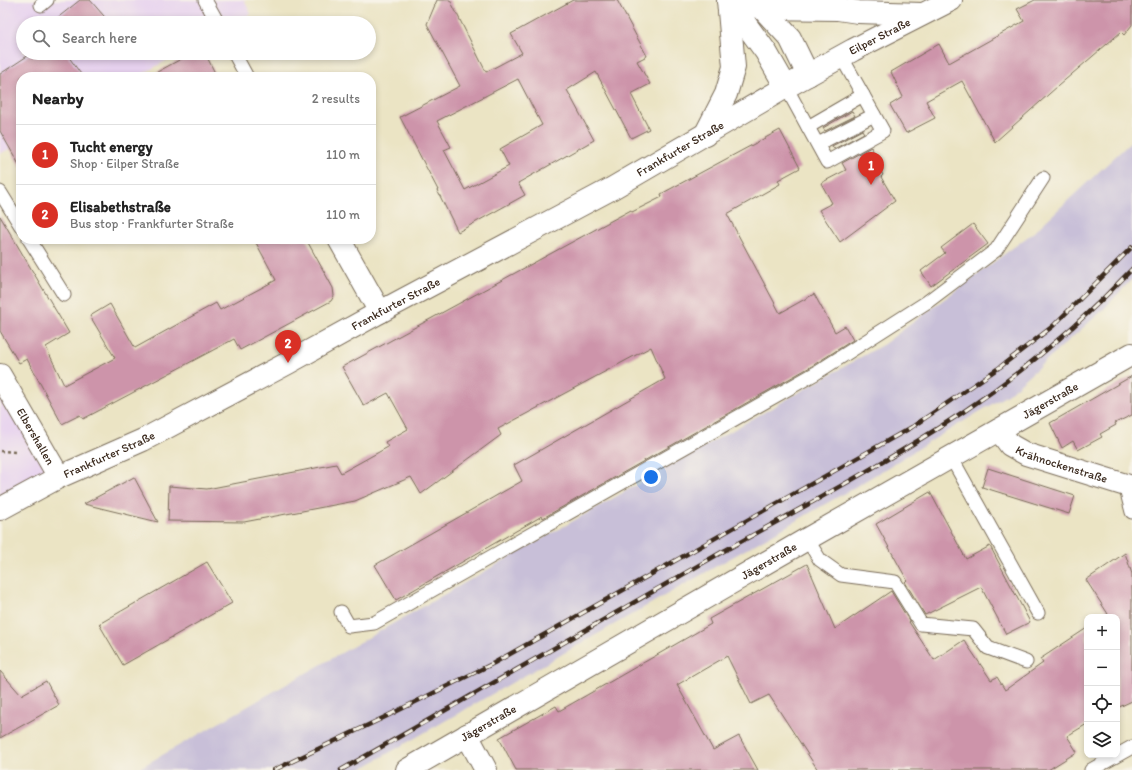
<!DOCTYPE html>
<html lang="en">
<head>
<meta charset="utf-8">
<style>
	:root { --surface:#fff; --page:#f2f2f2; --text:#222; --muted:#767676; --line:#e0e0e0; --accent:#d93025 }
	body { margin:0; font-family:Itim,sans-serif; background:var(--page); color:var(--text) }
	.controls { position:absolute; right:12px; bottom:12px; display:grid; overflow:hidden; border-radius:8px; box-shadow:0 2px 6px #0003 }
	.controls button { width:36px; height:36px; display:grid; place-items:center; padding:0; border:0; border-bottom:1px solid var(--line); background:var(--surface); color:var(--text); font:20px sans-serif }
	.you { position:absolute; left:651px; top:477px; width:14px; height:14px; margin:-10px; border:3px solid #fff; border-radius:50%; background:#1a73e8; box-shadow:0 0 0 6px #1a73e833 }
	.badge { display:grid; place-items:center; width:26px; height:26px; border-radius:50%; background:var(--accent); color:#fff; font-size:13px; font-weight:700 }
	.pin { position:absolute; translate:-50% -33px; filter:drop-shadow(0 1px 2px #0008) }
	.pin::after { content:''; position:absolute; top:21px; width:14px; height:12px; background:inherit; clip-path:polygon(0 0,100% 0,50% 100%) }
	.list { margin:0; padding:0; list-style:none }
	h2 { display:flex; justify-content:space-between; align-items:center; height:52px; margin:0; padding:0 16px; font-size:17px }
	h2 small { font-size:13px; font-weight:400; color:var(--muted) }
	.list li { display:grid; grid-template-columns:26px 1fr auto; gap:12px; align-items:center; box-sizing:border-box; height:60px; padding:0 16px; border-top:1px solid var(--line) }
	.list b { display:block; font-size:15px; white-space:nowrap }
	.list p { margin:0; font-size:13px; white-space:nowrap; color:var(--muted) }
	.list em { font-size:13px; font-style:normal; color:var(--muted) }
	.icon { flex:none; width:22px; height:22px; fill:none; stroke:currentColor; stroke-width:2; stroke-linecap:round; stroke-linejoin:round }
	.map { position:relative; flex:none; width:1132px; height:770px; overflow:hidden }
	.search { position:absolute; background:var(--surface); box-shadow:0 2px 6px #0003; left:16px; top:16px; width:360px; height:44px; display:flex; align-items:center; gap:10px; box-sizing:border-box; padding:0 14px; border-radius:22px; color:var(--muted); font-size:15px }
	.panel { position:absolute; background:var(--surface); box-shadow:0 2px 6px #0003; left:16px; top:72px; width:360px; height:172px; border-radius:16px }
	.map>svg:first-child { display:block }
	.built { fill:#e7d2ef }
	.industrial { fill:#c8bfd8 }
	.building { fill:#cd94aa; fill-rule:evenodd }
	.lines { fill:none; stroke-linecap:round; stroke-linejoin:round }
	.service-casing { stroke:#796b58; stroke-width:15 }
	.minor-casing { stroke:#796b58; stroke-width:24 }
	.tertiary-casing { stroke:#796b58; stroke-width:24 }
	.path { stroke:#796b58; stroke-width:2.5; stroke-dasharray:3 3; stroke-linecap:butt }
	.service { stroke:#fff; stroke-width:13 }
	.minor { stroke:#fff; stroke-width:22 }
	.tertiary { stroke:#fff; stroke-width:22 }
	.rail-casing { stroke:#3b2a1e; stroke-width:4.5 }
	.rail { stroke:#f7f3e8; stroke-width:3; stroke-dasharray:9; stroke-linecap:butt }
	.labels { text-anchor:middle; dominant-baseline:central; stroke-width:3; stroke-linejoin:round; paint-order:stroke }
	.street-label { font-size:12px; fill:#3b2a1e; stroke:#f7f3e8 }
</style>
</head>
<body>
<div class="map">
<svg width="1132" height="770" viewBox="0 0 1132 770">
	<rect width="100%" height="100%" fill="#f7f3e8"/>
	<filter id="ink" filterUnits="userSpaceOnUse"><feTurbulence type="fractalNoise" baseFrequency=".025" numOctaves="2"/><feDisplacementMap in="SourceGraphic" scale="8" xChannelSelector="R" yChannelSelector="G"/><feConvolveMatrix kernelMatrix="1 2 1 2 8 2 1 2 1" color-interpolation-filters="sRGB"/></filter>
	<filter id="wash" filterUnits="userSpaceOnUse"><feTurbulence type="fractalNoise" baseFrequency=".012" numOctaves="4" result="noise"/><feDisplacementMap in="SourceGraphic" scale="16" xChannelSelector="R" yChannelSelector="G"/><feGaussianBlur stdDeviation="0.9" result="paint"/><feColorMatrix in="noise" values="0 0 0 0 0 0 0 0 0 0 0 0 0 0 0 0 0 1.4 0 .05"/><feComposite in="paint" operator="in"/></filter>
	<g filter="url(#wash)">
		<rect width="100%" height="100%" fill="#ebe4c4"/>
		<g class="built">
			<path d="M0,0H244L251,14L234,23H23V53H180L137,77H21V142L0,154Z"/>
			<path d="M0,375L59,477L0,508Z"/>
		</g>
		<path class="industrial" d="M1132,141V279L1103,310L1007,395L850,490L359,770H136L884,344L1034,232Z"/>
		<g id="blocks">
			<g class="building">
				<path d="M80,0H90L110,23H51Z"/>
				<path d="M437,0H450L486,72L522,53L511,34L573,0H617L647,56L637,61L650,84L631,94L649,129L631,138L596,72L567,90L594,140L518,183L525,195L458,232L437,190H438L400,117L460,86L427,24ZM518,79L542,125L500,149L509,166L465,190L444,150L451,147L437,121Z"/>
				<path d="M1035,0H1132V25L1124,35L1121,32L1058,86L995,142L962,81L926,101L935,118L906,133L890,105L903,97L891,72L939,44L949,63L1024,21L1017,9Z"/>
				<path d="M32,53H66L83,77H21V168L0,131V74Z"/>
				<path d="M192,53H205L217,77H148Z"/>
				<path d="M852,111L855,116L825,131L823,128Z"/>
				<path d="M780,130L800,168L778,180L780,184L727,214L780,313L814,294L835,332L845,326L853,340L812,366L543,518L542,516L396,600L375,565L522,481L514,465L665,379L651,347L498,429L501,435L421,494L411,477L355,501L244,522L168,521L169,486L207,489L336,464L341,473L388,447L385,442L408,429L388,393L364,406L342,367L631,210L632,212L662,197L661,194Z"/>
				<path d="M862,130L864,133L834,149L832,146Z"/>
				<path d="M871,147L874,153L872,155L883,175L881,177L895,201L840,242L819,210L832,203L821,183L846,170L842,163Z"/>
				<path d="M0,216L69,333L46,347L64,385L115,358L90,316L110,304L135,348L216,303L220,310L276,280L254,239H306L333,288L334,296L331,301L240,350L234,339L83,419L80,415L62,424L27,359L19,363L0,331Z"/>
				<path d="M973,224L988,244L931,286L921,271L945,253L941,248Z"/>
				<path d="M1132,376V415L1115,423L1116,425L1100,434L1102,437L1078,450L1073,441L1062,448L1050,423Z"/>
				<path d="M988,468L1075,496L1069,514L982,487Z"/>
				<path d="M134,477L158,522L84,504Z"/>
				<path d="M930,492L966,559L990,546L1030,622L1006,634L981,587L925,615L905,582L907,580L876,524Z"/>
				<path d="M1125,553L1132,574V701L1117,708V617H1103L1108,614L1086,580Z"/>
				<path d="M207,562L232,603L123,665L99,624Z"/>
				<path d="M807,564L835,629L891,591L910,622H909L934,660L964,640L991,680L997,677L1005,690L1043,663L1040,659L1087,628V724L1067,736L1077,752L1048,770H818L769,695L751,704L727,656L677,685L713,750L739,736L758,770H516L499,738L556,706L559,711L711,624L709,619Z"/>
				<path d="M0,671L21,695L46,681L59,705L0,738Z"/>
			</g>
		</g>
	</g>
	<g filter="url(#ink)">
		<use href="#blocks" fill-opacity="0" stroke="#796b58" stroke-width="1"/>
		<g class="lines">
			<defs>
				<g id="service">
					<path d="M205,0L218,23"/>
					<path d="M41,5L47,0"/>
					<path d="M234,53L247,77"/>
					<path d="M786,87L827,162L883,131L841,56"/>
					<path d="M808,127L863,95"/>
					<path d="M818,144L874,115"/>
					<path d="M0,192L21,226"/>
					<path d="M29,239L64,295"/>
					<path d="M951,457L1038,613"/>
					<path d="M1125,485L1132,512"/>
					<path d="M807,539L820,560L841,575L895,582L921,624L973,629L988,648L1026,662"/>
					<path d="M341,612L349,626L374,623L816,373L927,302L996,250L1043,178"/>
					<path d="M1091,770L1132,747"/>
				</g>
				<g id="minor">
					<path d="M339,239L380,312"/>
					<path id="s1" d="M0,375L59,477"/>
					<path id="s2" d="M999,430L1010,445L1026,454L1132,487"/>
					<path d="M467,735L486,770"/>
					<path id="s3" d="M407,770L807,539L1132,354"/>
				</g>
				<g id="tertiary">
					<path d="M728,0L762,8L838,9L858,12L922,14"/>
					<path d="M728,0L766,52L786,87"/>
					<path d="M762,8L790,38L808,75"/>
					<path d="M705,135L726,94L734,67L728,0"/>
					<path id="s4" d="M0,509L59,477L143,440L288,363L380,312L611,189L786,87L853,50L951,0"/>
				</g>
			</defs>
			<use href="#service" class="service-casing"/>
			<use href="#minor" class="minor-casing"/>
			<use href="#tertiary" class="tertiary-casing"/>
			<path class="path" d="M0,451L17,452"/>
			<use href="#service" class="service"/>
			<use href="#minor" class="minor"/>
			<use href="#tertiary" class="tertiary"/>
			<defs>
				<g id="rail">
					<path d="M274,770L385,717L494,663L912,427L1000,367L1053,326L1132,247"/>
					<path d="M341,770C469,698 595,624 722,552C803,507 886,463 963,412C1025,371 1081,323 1132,269"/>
				</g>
			</defs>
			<use href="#rail" class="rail-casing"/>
			<use href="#rail" class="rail"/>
		</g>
	</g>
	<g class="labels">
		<g class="street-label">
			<text stroke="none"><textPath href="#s4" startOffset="999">Eilper Straße</textPath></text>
			<text stroke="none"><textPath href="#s4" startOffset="770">Frankfurter Straße</textPath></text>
			<text stroke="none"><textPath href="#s4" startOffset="446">Frankfurter Straße</textPath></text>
			<text stroke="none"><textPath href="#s3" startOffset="742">Jägerstraße</textPath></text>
			<text stroke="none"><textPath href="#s1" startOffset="71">Elbershallen</textPath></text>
			<text stroke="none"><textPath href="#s4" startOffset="122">Frankfurter Straße</textPath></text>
			<text stroke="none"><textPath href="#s2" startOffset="74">Krähnockenstraße</textPath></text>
			<text stroke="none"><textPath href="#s3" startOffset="418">Jägerstraße</textPath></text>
			<text stroke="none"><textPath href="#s3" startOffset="94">Jägerstraße</textPath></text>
		</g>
	</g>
</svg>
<div class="controls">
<button>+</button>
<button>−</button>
<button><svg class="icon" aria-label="locate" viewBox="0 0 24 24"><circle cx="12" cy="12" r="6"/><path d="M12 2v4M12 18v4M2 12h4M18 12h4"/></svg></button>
<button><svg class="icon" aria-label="layers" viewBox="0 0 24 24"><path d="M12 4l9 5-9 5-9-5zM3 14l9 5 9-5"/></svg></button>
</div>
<div class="you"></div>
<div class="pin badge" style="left:871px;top:185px">1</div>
<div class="pin badge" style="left:288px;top:363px">2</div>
<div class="search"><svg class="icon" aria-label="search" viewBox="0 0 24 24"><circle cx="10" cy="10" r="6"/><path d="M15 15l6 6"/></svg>Search here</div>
<section class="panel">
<h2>Nearby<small>2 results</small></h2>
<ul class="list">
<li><span class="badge">1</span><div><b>Tucht energy</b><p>Shop · Eilper Straße</p></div><em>110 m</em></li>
<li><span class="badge">2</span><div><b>Elisabethstraße</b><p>Bus stop · Frankfurter Straße</p></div><em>110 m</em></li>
</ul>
</section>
</div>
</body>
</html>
